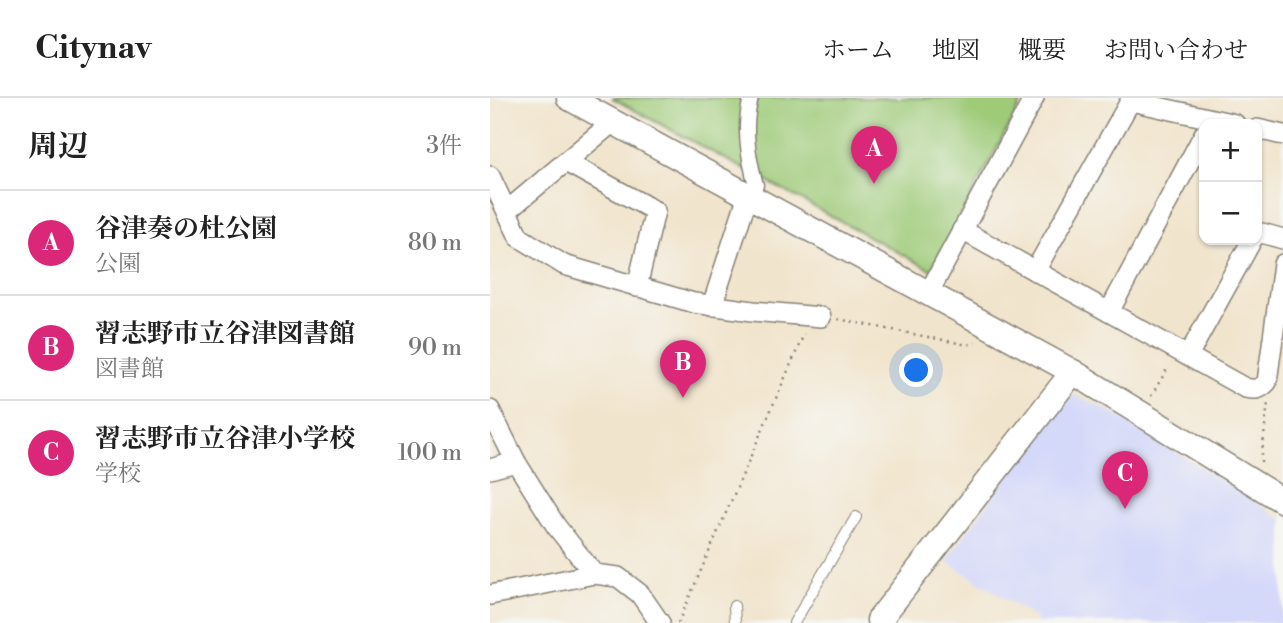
<!DOCTYPE html>
<html lang="ja">
<head>
<meta charset="utf-8">
<style>
	:root { --surface:#fff; --page:#f6f6f6; --text:#222; --muted:#767676; --line:#e0e0e0; --accent:#db2777 }
	body { margin:0; font-family:"Libre Bodoni","Noto Serif JP",serif; background:var(--page); color:var(--text) }
	.controls { position:absolute; right:21px; top:21px; display:grid; overflow:hidden; border-radius:14px; box-shadow:0 2px 5px #0004 }
	.controls button { width:63px; height:63px; display:grid; place-items:center; padding:0; border:0; border-bottom:2px solid var(--line); background:var(--surface); color:var(--text); font:35px sans-serif }
	.you { position:absolute; left:427px; top:273px; width:24px; height:24px; margin:-18px; border:5px solid #fff; border-radius:50%; background:#1a73e8; box-shadow:0 0 0 10px #1a73e833 }
	.badge { display:grid; place-items:center; width:46px; height:46px; border-radius:50%; background:var(--accent); color:#fff; font-size:23px; font-weight:700 }
	.pin { position:absolute; translate:-50% -58px; filter:drop-shadow(0 2px 4px #0008) }
	.pin::after { content:''; position:absolute; top:37px; width:24px; height:21px; background:inherit; clip-path:polygon(0 0,100% 0,50% 100%) }
	.list { margin:0; padding:0; list-style:none }
	h2 { display:flex; justify-content:space-between; align-items:center; height:91px; margin:0; padding:0 28px; font-size:30px }
	h2 small { font-size:23px; font-weight:400; color:var(--muted) }
	.list li { display:grid; grid-template-columns:46px 1fr auto; gap:21px; align-items:center; box-sizing:border-box; height:105px; padding:0 28px; border-top:2px solid var(--line) }
	.list b { display:block; font-size:26px; white-space:nowrap }
	.list p { margin:0; font-size:23px; white-space:nowrap; color:var(--muted) }
	.list em { font-size:23px; font-style:normal; color:var(--muted) }
	.map { position:relative; flex:none; width:793px; height:525px; overflow:hidden }
	header { display:flex; align-items:center; gap:42px; box-sizing:border-box; height:98px; padding:0 35px; background:var(--surface); border-bottom:2px solid var(--line) }
	header strong { font-size:33px }
	nav { display:flex; gap:38px; margin-inline-start:auto; font-size:24px }
	main { display:flex }
	aside { flex:1; background:var(--surface) }
	.map>svg:first-child { display:block }
	.built { fill:#d4d8f9 }
	.green { fill:#9fcb79; stroke:#5e744a; stroke-width:2 }
	.lines { fill:none; stroke-linecap:round; stroke-linejoin:round }
	.service-casing { stroke:#868074; stroke-width:12 }
	.pedestrian-casing { stroke:#868074; stroke-width:17 }
	.minor-casing { stroke:#868074; stroke-width:22 }
	.tertiary-casing { stroke:#868074; stroke-width:27 }
	.path { stroke:#868074; stroke-width:2.5; stroke-dasharray:2 5; stroke-linecap:butt }
	.service { stroke:#fff; stroke-width:10 }
	.pedestrian { stroke:#fff; stroke-width:14 }
	.minor { stroke:#fff; stroke-width:19 }
	.tertiary { stroke:#fff; stroke-width:24 }
</style>
</head>
<body>
<header>
<strong>Citynav</strong>
<nav><a>ホーム</a><a>地図</a><a>概要</a><a>お問い合わせ</a></nav>
</header>
<main>
<aside>
<h2>周辺<small>3件</small></h2>
<ul class="list">
<li><span class="badge">A</span><div><b>谷津奏の杜公園</b><p>公園</p></div><em>80 m</em></li>
<li><span class="badge">B</span><div><b>習志野市立谷津図書館</b><p>図書館</p></div><em>90 m</em></li>
<li><span class="badge">C</span><div><b>習志野市立谷津小学校</b><p>学校</p></div><em>100 m</em></li>
</ul>
</aside>
<div class="map">
<svg width="793" height="525" viewBox="0 0 793 525">
	<rect width="100%" height="100%" fill="#f6f6f2"/>
	<filter id="ink" filterUnits="userSpaceOnUse"><feTurbulence type="fractalNoise" baseFrequency=".0143" numOctaves="2"/><feDisplacementMap in="SourceGraphic" scale="14" xChannelSelector="R" yChannelSelector="G"/><feConvolveMatrix kernelMatrix="1 2 1 2 8 2 1 2 1" color-interpolation-filters="sRGB"/></filter>
	<filter id="wash" filterUnits="userSpaceOnUse"><feTurbulence type="fractalNoise" baseFrequency=".00686" numOctaves="4" result="noise"/><feDisplacementMap in="SourceGraphic" scale="28" xChannelSelector="R" yChannelSelector="G"/><feGaussianBlur stdDeviation="1.57" result="paint"/><feColorMatrix in="noise" values="0 0 0 0 0 0 0 0 0 0 0 0 0 0 0 0 0 1.4 0 .05"/><feComposite in="paint" operator="in"/></filter>
	<g filter="url(#wash)">
		<rect width="100%" height="100%" fill="#f1e4cc"/>
		<path class="built" d="M584,297L618,312L761,400L793,422V525H545L547,521L456,463L576,298Z"/>
		<path class="green" d="M122,0H534L441,172Z"/>
	</g>
	<g filter="url(#ink)">
		<g class="lines">
			<defs>
				<g id="service">
					<path d="M244,508L245,525"/>
					<path d="M304,525L366,419"/>
				</g>
				<path id="pedestrian" d="M261,0C253,29 258,58 266,87"/>
				<g id="minor">
					<path d="M641,3L745,26"/>
					<path d="M767,31L793,37"/>
					<path d="M76,64L165,113L147,189"/>
					<path d="M0,78L29,139L74,167L204,205L263,213L331,219"/>
					<path d="M18,112L123,24"/>
					<path d="M472,132L755,290C765,292 770,292 777,284L793,166"/>
					<path d="M767,137L772,135L793,141"/>
					<path d="M545,173L642,0"/>
					<path d="M438,196L544,0"/>
					<path d="M222,208L258,97"/>
					<path d="M619,214L714,36"/>
					<path d="M698,258L762,142"/>
					<path d="M0,312L26,364L66,428L104,476L128,479L150,496L170,525"/>
					<path d="M0,371L26,364"/>
					<path d="M0,497L104,476"/>
				</g>
				<g id="tertiary">
					<path d="M79,0L583,274L793,403"/>
					<path d="M393,525L389,522L583,274"/>
				</g>
			</defs>
			<use href="#service" class="service-casing"/>
			<use href="#pedestrian" class="pedestrian-casing"/>
			<use href="#minor" class="minor-casing"/>
			<use href="#tertiary" class="tertiary-casing"/>
			<g class="path">
				<path d="M348,221L478,247L485,244"/>
				<path d="M661,298L679,268"/>
				<path d="M771,364L778,304"/>
				<path d="M188,525L314,236"/>
			</g>
			<use href="#service" class="service"/>
			<use href="#pedestrian" class="pedestrian"/>
			<use href="#minor" class="minor"/>
			<use href="#tertiary" class="tertiary"/>
		</g>
	</g>
</svg>
<div class="controls">
<button>+</button>
<button>−</button>
</div>
<div class="you"></div>
<div class="pin badge" style="left:384px;top:86px">A</div>
<div class="pin badge" style="left:193px;top:300px">B</div>
<div class="pin badge" style="left:635px;top:411px">C</div>
</div>
</main>
</body>
</html>
